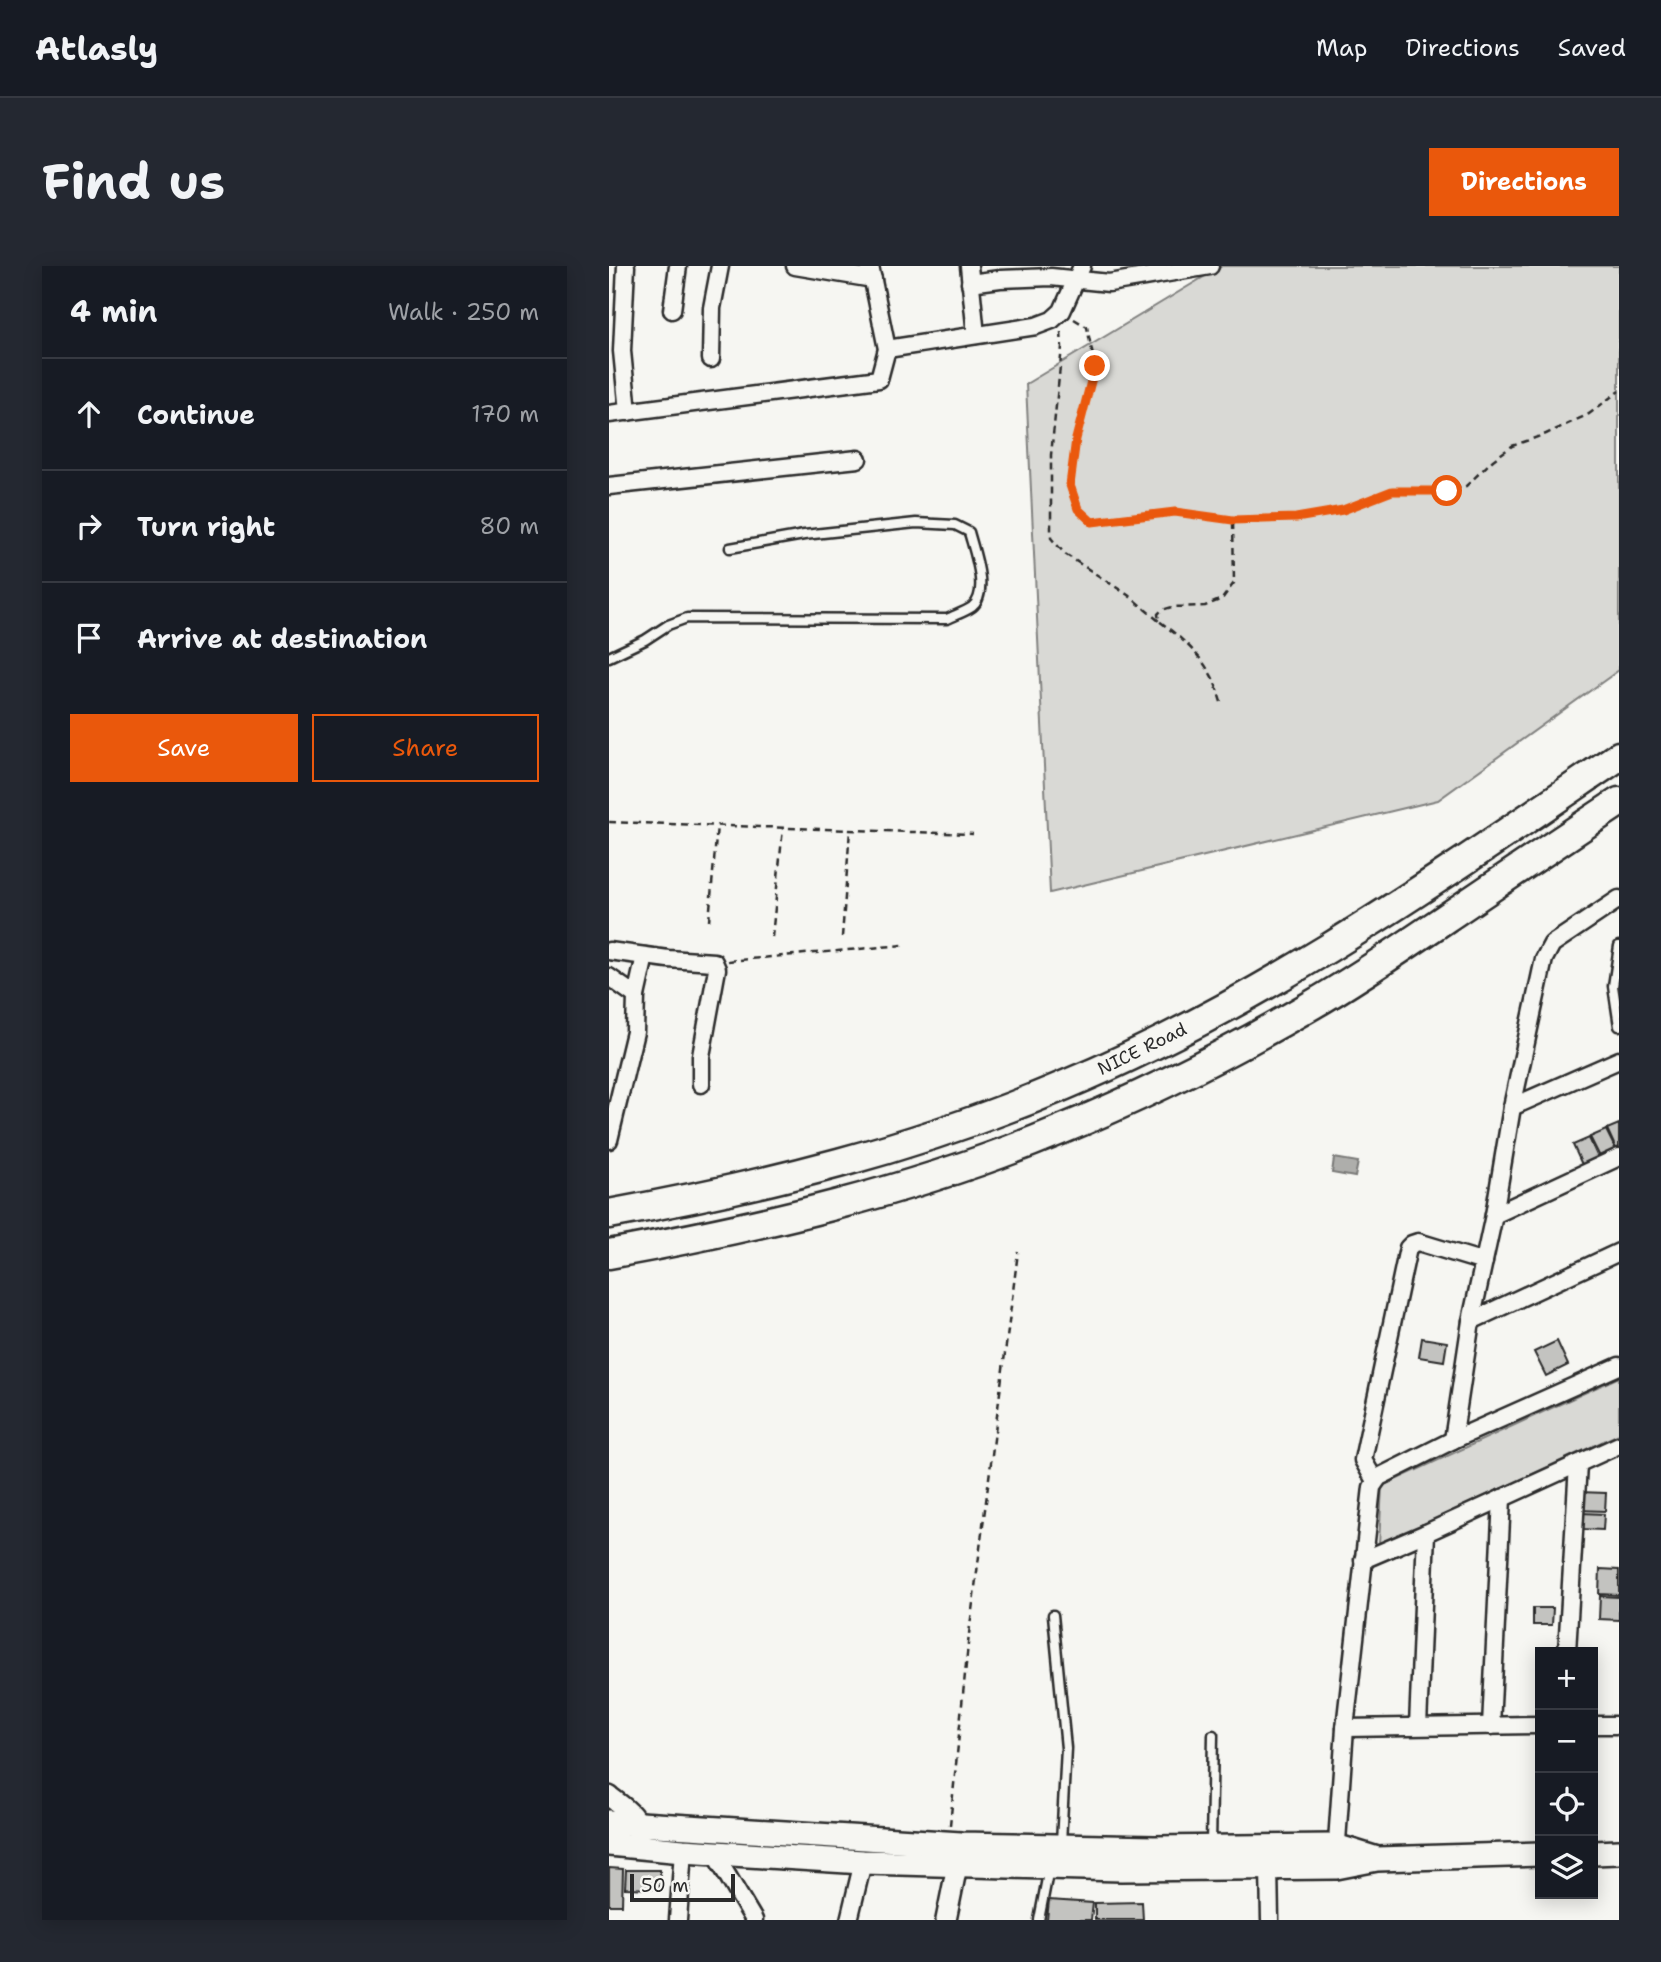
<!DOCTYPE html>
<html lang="en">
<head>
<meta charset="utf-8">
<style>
	:root { --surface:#171b24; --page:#242831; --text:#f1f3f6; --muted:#9ea1a6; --line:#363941; --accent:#ea580c }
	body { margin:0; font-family:"Shantell Sans",sans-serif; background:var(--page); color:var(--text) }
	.controls { position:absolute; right:21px; bottom:21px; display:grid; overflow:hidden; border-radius:0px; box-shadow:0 4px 18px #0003 }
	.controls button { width:63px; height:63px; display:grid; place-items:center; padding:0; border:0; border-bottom:2px solid var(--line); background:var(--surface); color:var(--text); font:35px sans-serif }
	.scale { position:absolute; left:21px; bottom:18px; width:105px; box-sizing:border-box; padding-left:7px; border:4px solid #2b2b2b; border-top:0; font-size:19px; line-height:24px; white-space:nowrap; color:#2b2b2b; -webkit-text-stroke:5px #f6f6f2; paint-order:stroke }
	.stop { position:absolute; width:21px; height:21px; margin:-16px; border:5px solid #ea580c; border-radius:50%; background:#fff }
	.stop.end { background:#ea580c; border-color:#fff; box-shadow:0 2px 7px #0008 }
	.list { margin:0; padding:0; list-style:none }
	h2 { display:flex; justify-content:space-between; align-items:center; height:91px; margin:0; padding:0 28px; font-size:30px }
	h2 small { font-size:23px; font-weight:400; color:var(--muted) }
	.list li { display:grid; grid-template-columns:46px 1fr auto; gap:21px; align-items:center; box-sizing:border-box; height:112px; padding:0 28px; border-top:2px solid var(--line) }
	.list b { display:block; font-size:26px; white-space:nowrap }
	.list em { font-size:23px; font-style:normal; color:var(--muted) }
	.actions { display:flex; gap:14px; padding:21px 28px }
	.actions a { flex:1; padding:16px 0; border:2px solid var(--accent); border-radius:0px; text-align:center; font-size:24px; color:var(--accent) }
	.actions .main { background:var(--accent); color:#fff }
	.icon { flex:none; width:38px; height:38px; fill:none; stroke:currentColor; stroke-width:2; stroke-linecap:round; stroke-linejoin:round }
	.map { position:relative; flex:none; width:1010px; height:1654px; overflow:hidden; border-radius:0px }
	header { display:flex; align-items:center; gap:42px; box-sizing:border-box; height:98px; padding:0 35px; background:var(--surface); border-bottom:2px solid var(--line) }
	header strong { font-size:33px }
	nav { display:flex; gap:38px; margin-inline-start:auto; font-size:24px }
	.intro { display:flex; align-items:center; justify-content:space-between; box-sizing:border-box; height:168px; padding:0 42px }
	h1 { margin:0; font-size:49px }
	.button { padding:18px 32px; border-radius:0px; background:var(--accent); color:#fff; font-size:24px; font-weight:700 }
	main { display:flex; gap:42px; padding:0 42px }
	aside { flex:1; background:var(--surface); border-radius:0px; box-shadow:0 4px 18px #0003 }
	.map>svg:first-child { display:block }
	.green { fill:#d9d9d5; stroke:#828280; stroke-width:2 }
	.water { fill:#aeaeab; stroke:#7a7a78; stroke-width:2 }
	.building { fill:#c3c3c0; stroke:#2b2b2b; stroke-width:2 }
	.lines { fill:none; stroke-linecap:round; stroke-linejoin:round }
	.service-casing { stroke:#2b2b2b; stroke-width:13 }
	.minor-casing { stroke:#2b2b2b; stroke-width:21 }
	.tertiary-casing { stroke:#2b2b2b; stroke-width:24 }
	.secondary-casing { stroke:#2b2b2b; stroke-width:28 }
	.motorway-casing { stroke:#2b2b2b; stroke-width:33 }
	.path { stroke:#2b2b2b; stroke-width:2.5; stroke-dasharray:7 5; stroke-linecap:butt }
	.service { stroke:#f6f6f2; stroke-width:8 }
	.minor { stroke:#f6f6f2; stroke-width:16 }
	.tertiary { stroke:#f6f6f2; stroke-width:19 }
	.secondary { stroke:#f6f6f2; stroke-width:23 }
	.motorway { stroke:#f6f6f2; stroke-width:28 }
	.route { stroke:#ea580c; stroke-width:9 }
	.labels { text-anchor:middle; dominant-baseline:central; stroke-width:7; stroke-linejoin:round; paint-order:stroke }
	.street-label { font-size:18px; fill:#2b2b2b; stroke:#f6f6f2 }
</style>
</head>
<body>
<header>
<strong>Atlasly</strong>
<nav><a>Map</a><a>Directions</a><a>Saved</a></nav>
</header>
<div class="intro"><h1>Find us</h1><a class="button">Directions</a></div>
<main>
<aside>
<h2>4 min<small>Walk · 250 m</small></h2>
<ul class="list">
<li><svg class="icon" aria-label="ahead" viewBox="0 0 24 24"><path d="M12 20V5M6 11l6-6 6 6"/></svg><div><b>Continue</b></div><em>170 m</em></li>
<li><svg class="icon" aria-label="right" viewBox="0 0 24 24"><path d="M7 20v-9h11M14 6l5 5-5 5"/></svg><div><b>Turn right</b></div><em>80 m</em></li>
<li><svg class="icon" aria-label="arrive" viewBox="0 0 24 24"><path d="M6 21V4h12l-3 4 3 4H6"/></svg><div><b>Arrive at destination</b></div></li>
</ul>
<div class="actions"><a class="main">Save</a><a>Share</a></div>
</aside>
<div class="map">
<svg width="1010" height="1654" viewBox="0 0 1010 1654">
	<rect width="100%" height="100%" fill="#f6f6f2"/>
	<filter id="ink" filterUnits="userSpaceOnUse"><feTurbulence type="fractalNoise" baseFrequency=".0143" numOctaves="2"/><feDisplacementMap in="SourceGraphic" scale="14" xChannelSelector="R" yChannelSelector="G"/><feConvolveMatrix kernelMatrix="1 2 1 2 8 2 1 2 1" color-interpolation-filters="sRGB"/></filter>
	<g filter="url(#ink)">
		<g class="green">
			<path d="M613,0H1010V404L829,534L441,627L417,118Z"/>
			<path d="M1010,1111V1168L770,1279L773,1220Z"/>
		</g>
		<path class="water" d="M725,892L749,896L746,911L723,907Z"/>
		<g class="building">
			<path d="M1010,858V884L1008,885L998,863Z"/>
			<path d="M997,864L1008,886L992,893L981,871Z"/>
			<path d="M980,872L990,894L974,901L964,879Z"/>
			<path d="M813,1072L838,1076L835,1095L810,1091Z"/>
			<path d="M948,1075L959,1099L937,1110L925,1086Z"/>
			<path d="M970,1226L997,1227L996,1245L969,1244Z"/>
			<path d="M972,1247L995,1248L994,1264L971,1263Z"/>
			<path d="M991,1303L1010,1304V1329L990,1328Z"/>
			<path d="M991,1330L1010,1331V1354L990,1353Z"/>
			<path d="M924,1342H944L943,1359H924Z"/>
			<path d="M0,1602L14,1603L13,1639H0Z"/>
			<path d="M17,1604H51V1623L16,1622Z"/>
			<path d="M440,1634L484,1637L482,1654H438Z"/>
			<path d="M533,1636L534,1654H486V1637Z"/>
		</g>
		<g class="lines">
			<defs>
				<g id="service">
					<path d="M0,391L36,374L59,359L78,352L338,353C346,349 356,346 363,341C381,327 365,285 360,266L346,259L307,257L195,269L121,282"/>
					<path d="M1010,680L1004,720L1010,760"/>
					<path d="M444,1349L457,1482L452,1577"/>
					<path d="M602,1580L604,1469"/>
					<path d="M430,1654L440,1602"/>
				</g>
				<g id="minor">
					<path d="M17,0L13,85L19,146"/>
					<path d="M186,0L264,13"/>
					<path d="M360,0L367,69"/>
					<path d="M361,17L391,13L442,11L500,17L601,0"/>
					<path d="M63,44L69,0"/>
					<path d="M278,83L427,60L443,54L453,45L473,0"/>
					<path d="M102,93L103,42L111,0"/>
					<path d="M0,148L270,113L278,83L261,0"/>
					<path d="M0,220L249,193"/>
					<path d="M0,685L59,693L105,696L108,703L92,790V818"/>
					<path d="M0,711L27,730"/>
					<path d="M903,841L1010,794"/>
					<path d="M0,874L26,766L27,730L36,690"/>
					<path d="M885,949L1010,891"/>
					<path d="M862,1055L1010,986"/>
					<path d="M844,1174L862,1055L885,949L903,841L935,693L943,678L1010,633"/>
					<path d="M766,1215L754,1194L799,982L803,978L809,976L875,996"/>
					<path d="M754,1294L817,1267L1010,1179"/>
					<path d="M958,1386L969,1198"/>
					<path d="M984,1459H1010"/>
					<path d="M809,1460L817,1267"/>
					<path d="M882,1460L893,1232"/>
					<path d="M736,1462L931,1459"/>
					<path d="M105,1587L145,1654"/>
					<path d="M727,1590L736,1462L763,1221L770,1211L844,1174L1010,1100"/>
					<path d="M660,1601L661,1654"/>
					<path d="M69,1654L74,1585"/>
					<path d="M240,1654L254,1596"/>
				</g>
				<g id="tertiary">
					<path d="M0,1530C14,1541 31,1550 29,1569"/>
					<path d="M337,1654L351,1585"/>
				</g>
				<g id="secondary">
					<path d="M0,1556L352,1578L545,1582L726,1580L765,1592"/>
					<path d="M0,1578L74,1585L254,1596L512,1603L727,1601L768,1593L931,1588"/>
					<path d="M984,1587L1010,1586"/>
				</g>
				<g id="motorway">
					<path d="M0,948C155,920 308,882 454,820C654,737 832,611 1010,490"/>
					<path d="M0,988C153,960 305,925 449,865C535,830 620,787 701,740C748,713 793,682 837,652C895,613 952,574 1010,536"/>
				</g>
			</defs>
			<use href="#service" class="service-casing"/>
			<use href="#minor" class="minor-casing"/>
			<use href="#tertiary" class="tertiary-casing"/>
			<use href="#secondary" class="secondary-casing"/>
			<use href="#motorway" class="motorway-casing"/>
			<g class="path">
				<path d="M465,53L478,61L486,100L467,173L462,219L469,243L483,256L566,246L624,254L687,252L734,244L783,225H839L857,220L884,194L903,180L937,168L980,148L1010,125"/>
				<path d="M452,66L453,81L442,189V272L456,288L519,329L550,355"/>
				<path d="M612,436C609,427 607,417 602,409C590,387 570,370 550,355L549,348L553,344L563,341L596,340L613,333L625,317L624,254"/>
				<path d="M0,556L364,568"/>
				<path d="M100,655L108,559"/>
				<path d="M163,671L174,562"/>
				<path d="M233,671L241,564"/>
				<path d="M119,695L294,679"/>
				<path d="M341,1559L360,1368L409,986"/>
			</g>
			<use href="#service" class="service"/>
			<use href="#minor" class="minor"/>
			<use href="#tertiary" class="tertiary"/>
			<use href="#secondary" class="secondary"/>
			<use href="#motorway" class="motorway"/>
		</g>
	</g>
	<g class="lines" filter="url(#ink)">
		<path class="route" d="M486,100L467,173L461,219L469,243L483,256L566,246L624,254L687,252L734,244L783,225H838"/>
	</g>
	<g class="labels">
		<g class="street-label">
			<text transform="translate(533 783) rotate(-26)">NICE Road</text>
		</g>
	</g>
</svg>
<div class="controls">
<button>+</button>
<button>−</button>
<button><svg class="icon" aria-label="locate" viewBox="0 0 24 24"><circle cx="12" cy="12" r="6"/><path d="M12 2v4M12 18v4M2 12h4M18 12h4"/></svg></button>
<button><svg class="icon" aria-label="layers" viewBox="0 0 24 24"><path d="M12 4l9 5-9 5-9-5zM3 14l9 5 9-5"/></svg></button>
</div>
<div class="scale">50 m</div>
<div class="stop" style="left:838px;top:225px"></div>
<div class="stop end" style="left:486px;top:100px"></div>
</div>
</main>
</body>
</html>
